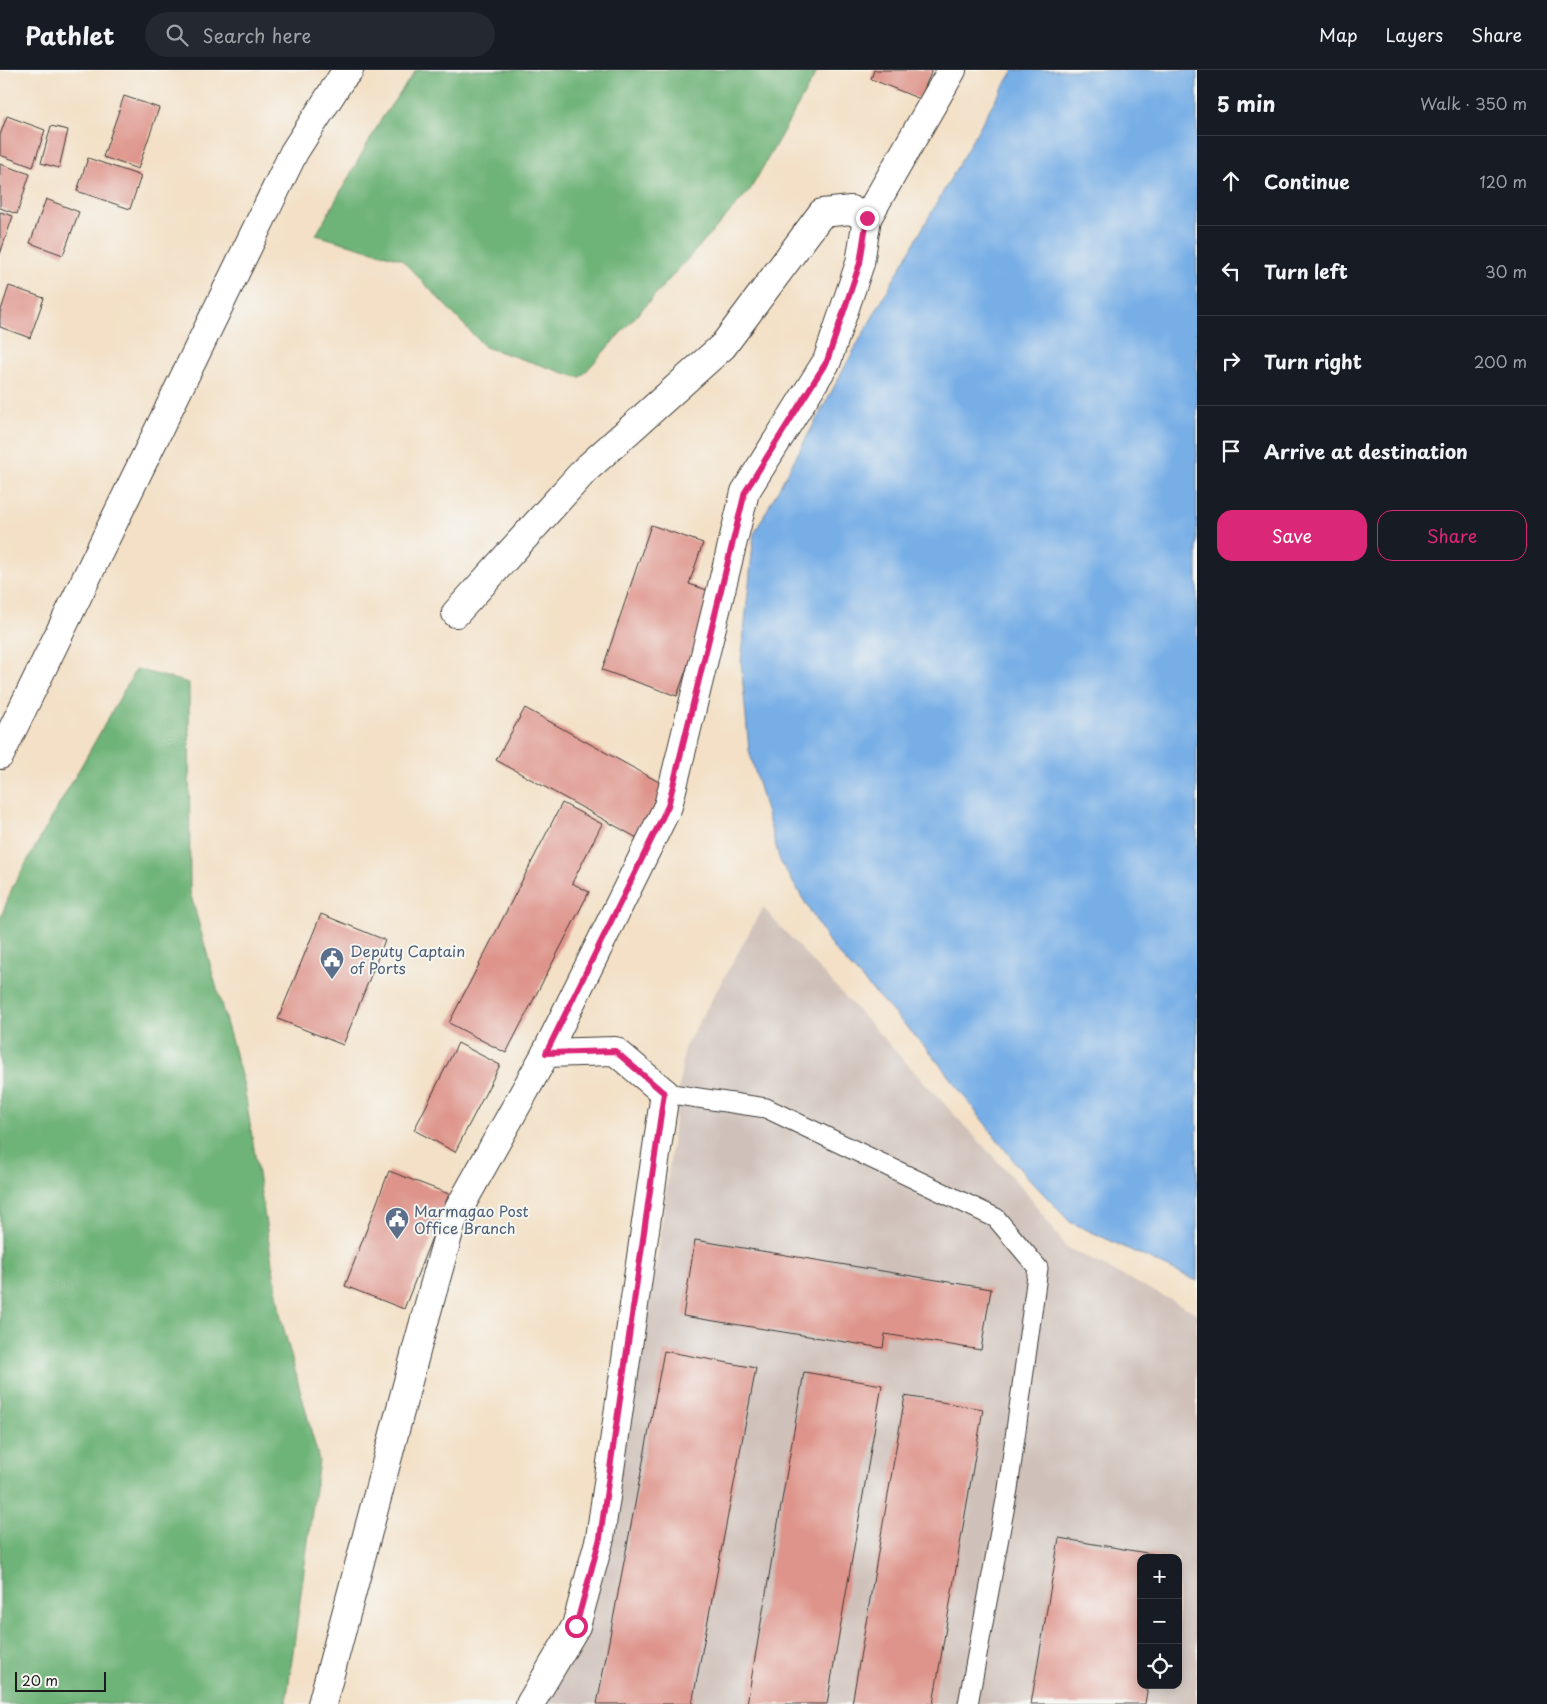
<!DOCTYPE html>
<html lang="en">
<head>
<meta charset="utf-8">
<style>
	:root { --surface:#171b24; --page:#242831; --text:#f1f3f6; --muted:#9ea1a6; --line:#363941; --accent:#db2777 }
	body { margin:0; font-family:"Playpen Sans",sans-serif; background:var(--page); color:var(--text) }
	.controls { position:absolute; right:15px; bottom:15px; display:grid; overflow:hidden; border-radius:10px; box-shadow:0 2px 12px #0003 }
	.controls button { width:45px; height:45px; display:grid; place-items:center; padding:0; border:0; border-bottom:1px solid var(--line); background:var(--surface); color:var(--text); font:25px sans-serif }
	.scale { position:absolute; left:15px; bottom:12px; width:91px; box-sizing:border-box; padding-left:5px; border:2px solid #1c1c1c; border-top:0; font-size:14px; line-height:18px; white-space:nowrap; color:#1c1c1c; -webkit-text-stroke:4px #f6f6f2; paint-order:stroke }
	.stop { position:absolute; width:15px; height:15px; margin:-11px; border:4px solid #db2777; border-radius:50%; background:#fff }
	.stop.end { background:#db2777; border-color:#fff; box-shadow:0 1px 5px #0008 }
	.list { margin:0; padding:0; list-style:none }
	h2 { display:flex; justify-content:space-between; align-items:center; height:65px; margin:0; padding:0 20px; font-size:21px }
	h2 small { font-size:16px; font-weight:400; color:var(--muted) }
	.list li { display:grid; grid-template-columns:32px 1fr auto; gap:15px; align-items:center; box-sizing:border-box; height:90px; padding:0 20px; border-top:1px solid var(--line) }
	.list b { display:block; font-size:19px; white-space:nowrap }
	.list em { font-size:16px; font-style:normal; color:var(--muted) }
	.actions { display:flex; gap:10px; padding:15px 20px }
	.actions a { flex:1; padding:11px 0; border:1px solid var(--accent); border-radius:15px; text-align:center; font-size:18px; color:var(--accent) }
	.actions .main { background:var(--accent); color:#fff }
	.icon { flex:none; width:28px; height:28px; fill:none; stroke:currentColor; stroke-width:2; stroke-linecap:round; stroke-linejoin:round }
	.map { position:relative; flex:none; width:1197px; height:1634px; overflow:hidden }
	header { display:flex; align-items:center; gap:30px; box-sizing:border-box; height:70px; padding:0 25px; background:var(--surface); border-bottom:1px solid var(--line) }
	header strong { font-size:24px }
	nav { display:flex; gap:28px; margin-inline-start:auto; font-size:18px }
	.search { width:350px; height:45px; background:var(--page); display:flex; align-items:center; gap:12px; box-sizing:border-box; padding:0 18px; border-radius:28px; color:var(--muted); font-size:19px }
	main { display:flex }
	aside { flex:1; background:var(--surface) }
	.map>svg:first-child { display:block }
	.industrial { fill:#cfc1ba; fill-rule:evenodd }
	.forest { fill:#6eb378; stroke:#45684a }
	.water { fill:#77aee6; stroke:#4a6581 }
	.building { fill:#de948b }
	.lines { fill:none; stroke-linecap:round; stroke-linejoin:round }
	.lane-casing { stroke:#3c3936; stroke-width:21 }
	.street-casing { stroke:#3c3936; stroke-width:30 }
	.secondary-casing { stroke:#3c3936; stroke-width:30 }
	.lane { stroke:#fff; stroke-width:19 }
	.street { stroke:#fff; stroke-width:28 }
	.secondary { stroke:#fff; stroke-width:28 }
	.route { stroke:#db2777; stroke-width:6 }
	.labels { text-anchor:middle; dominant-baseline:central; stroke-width:4; stroke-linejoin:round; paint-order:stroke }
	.service-label { font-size:15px; fill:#4e5e75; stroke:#f6f6f2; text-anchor:start }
</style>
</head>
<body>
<header>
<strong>Pathlet</strong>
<div class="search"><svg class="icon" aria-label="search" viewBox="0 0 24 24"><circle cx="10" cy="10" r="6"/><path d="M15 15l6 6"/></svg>Search here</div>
<nav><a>Map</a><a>Layers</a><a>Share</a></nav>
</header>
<main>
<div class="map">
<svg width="1197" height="1634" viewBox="0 0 1197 1634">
	<rect width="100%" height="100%" fill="#f6f6f2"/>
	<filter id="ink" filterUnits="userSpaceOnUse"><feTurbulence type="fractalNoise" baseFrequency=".02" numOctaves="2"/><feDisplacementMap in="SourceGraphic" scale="10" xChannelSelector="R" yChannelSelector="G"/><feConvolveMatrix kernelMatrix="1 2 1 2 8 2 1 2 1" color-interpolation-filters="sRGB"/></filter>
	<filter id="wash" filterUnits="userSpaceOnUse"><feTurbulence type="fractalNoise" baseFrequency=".0096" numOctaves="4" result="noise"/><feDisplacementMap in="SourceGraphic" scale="20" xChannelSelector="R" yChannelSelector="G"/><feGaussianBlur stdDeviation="1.12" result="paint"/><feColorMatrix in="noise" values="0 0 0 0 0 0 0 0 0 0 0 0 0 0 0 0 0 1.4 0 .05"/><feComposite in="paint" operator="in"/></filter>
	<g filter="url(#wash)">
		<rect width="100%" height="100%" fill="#f3e0c6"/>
		<path class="industrial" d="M763,838L1025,1121L1066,1177L1197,1243V1634H547L590,1554L658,1184L684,979ZM1141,1488H1178V1615H1141Z"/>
		<g class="forest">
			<path d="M416,0H818L750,120L580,308L485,277L401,189L316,165L382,48Z"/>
			<path d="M136,599L189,613L190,822L244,1016L281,1248L319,1390L286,1634H0V850L12,818Z"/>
		</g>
		<path class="water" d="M1014,0H1197V1211L1070,1152L1020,1099L930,982L832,877L780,791L749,680L741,592L754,464L859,271L992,35Z"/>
		<g id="blocks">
			<g class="building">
				<path d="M874,0H932L920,29L871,9Z"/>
				<path d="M124,26L159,38L138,99L103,87Z"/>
				<path d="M7,46L45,60L33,97L0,85V65Z"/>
				<path d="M51,56L68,60L59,98L41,93Z"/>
				<path d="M88,88L141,106L130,139L77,121Z"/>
				<path d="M0,94L30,104L17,144L0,138Z"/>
				<path d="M46,129L79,142L63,185L30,173Z"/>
				<path d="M0,142L13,146L0,184Z"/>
				<path d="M9,216L44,228L30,268L0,257V243Z"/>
				<path d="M651,455L703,473L689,514L713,522L677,626L602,600Z"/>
				<path d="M525,638L668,717L639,769L496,690Z"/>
				<path d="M562,733L602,754L572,813L589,822L506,983L449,953Z"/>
				<path d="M321,844L385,870L343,975L278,949Z"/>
				<path d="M458,973L500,995L455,1082L414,1060Z"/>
				<path d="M389,1101L449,1124L404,1239L345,1216Z"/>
				<path d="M695,1170L991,1219L981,1280L885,1264L883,1278L683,1246Z"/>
				<path d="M664,1281L756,1298L692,1634H597Z"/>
				<path d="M804,1302L882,1315L827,1634H747Z"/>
				<path d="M905,1326L983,1339L933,1634H852Z"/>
				<path d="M1059,1468L1170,1487L1141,1488V1615H1148L1145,1634H1031Z"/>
			</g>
		</g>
	</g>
	<g filter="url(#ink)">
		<use href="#blocks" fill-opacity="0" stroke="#3c3936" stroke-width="1"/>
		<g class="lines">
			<defs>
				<path id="lane" d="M665,1023L766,1038L996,1148L1038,1198L1008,1419L968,1634"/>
				<g id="street">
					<path d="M867,148L952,0"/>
					<path d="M456,543L585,400L723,276L822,143L851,140L867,148L860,193L827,291L745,422L668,736L546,983"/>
					<path d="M0,685L294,82L341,9L349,0"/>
					<path d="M530,1634L576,1556L600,1468L665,1023"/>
				</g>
				<path id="secondary" d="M322,1634L418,1274L452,1151L546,983L615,981L665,1023"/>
			</defs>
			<use href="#lane" class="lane-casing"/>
			<use href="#street" class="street-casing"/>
			<use href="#secondary" class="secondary-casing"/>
			<use href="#lane" class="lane"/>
			<use href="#street" class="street"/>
			<use href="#secondary" class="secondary"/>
		</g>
	</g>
	<g class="lines" filter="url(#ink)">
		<path class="route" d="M576,1556L600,1468L664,1023L615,981L546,983L668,736L745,422L827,291L860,193L867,148"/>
	</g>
	<defs>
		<symbol id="civic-pin" viewBox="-11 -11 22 30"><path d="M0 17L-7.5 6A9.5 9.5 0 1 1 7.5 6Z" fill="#5c6f8a" stroke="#f6f6f2"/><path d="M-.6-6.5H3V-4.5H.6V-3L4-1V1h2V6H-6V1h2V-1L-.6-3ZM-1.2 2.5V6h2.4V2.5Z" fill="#fff"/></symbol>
	</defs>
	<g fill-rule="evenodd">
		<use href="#civic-pin" x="318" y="875" width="28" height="38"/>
		<use href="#civic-pin" x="383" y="1135" width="28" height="38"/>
	</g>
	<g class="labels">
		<g class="service-label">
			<text x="350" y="880">Deputy Captain<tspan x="350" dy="17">of Ports</tspan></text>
			<text x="414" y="1140">Marmagao Post<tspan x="414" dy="17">Office Branch</tspan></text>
		</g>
	</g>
</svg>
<div class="controls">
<button>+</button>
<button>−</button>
<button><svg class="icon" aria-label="locate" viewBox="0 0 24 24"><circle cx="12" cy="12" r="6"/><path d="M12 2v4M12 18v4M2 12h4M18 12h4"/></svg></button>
</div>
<div class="scale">20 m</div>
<div class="stop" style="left:576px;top:1556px"></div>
<div class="stop end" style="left:867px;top:148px"></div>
</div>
<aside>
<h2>5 min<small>Walk · 350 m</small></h2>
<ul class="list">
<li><svg class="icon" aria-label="ahead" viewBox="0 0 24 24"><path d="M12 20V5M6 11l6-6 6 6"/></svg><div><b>Continue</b></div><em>120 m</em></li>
<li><svg class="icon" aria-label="left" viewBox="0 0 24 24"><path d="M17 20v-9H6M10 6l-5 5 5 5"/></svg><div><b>Turn left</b></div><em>30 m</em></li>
<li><svg class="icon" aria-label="right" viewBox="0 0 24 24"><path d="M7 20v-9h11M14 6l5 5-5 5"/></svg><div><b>Turn right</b></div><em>200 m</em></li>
<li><svg class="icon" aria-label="arrive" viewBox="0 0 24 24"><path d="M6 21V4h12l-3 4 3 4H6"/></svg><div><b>Arrive at destination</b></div></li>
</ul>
<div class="actions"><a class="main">Save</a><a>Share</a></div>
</aside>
</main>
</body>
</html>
